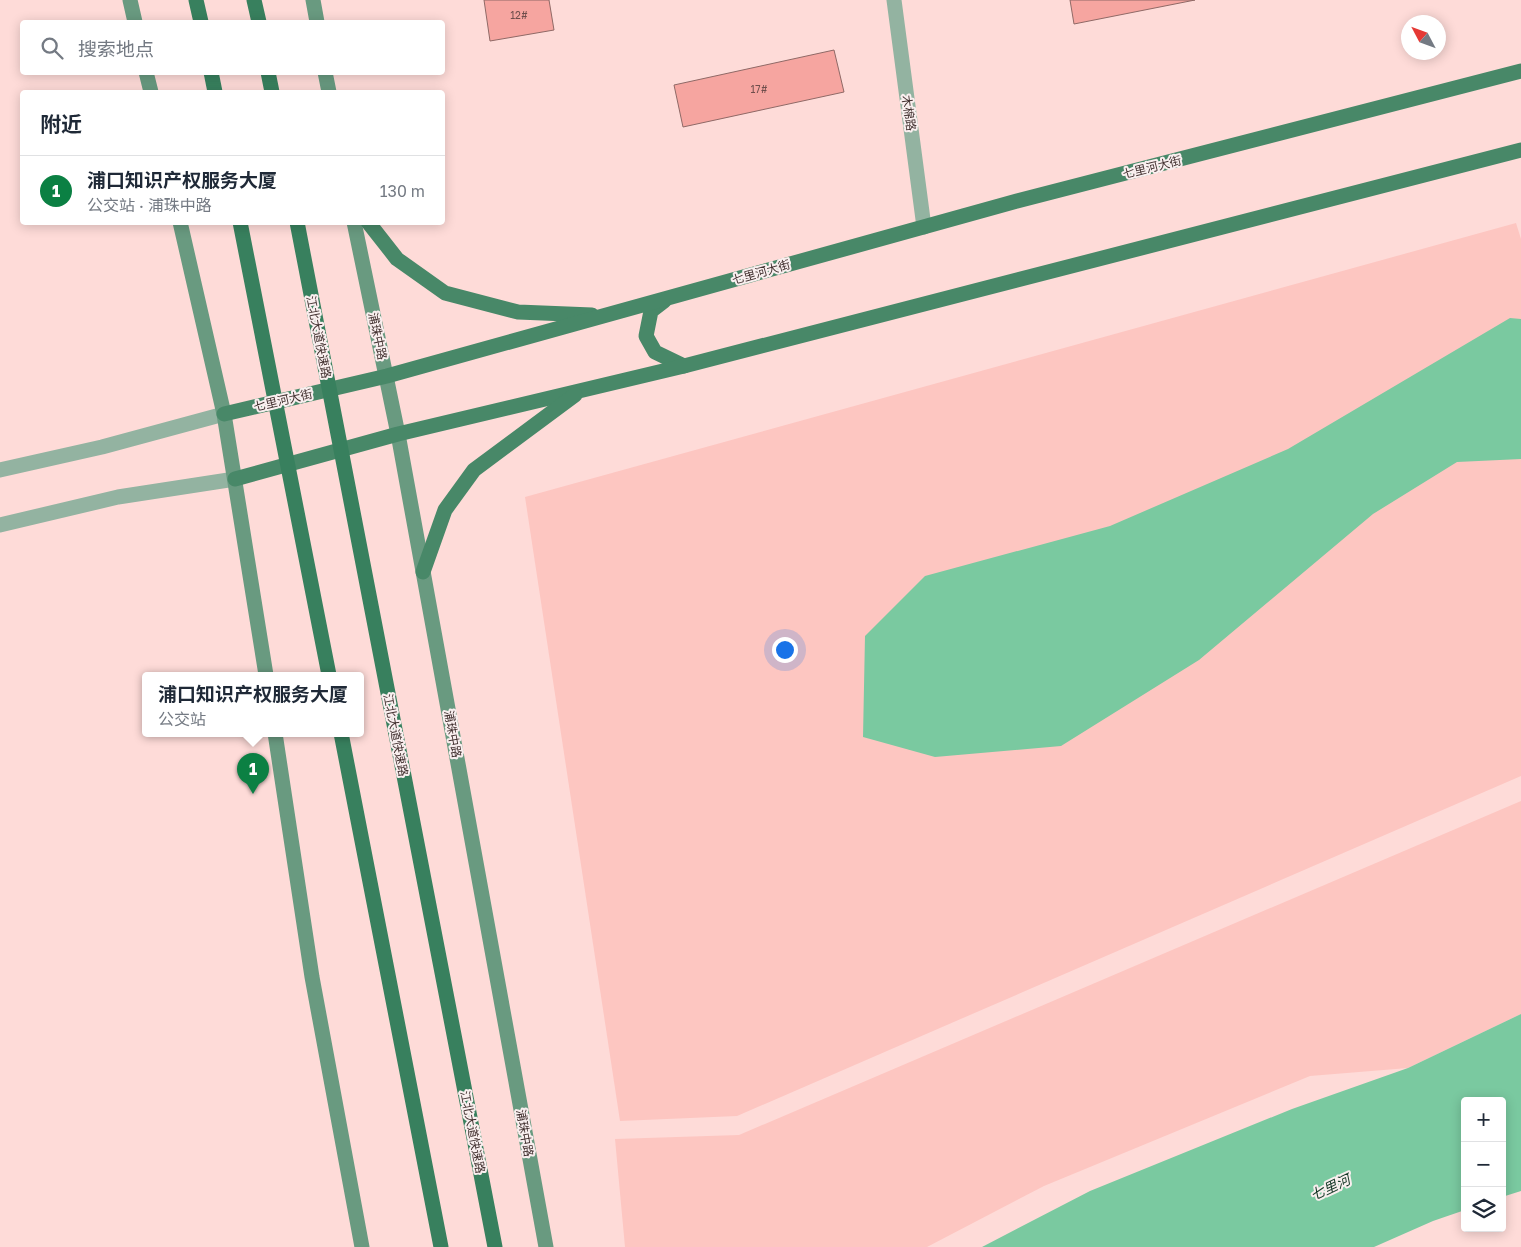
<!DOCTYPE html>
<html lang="zh">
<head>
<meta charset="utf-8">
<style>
	:root { --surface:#fff; --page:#f6f6f7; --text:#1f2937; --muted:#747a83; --line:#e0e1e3; --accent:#0b8043 }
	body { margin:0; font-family:"Golos Text","Noto Sans SC",sans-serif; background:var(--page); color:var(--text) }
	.controls { position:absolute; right:15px; bottom:15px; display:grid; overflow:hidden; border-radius:5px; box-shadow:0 2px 12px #0003 }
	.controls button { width:45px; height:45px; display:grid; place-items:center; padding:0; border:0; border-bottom:1px solid var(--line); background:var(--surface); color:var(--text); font:25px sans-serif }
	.compass { position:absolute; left:1401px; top:15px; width:45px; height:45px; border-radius:50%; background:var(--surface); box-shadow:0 2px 12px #0003; rotate:311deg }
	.you { position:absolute; left:784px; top:649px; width:18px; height:18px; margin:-12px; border:4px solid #fff; border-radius:50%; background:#1a73e8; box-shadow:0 0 0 8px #1a73e833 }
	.badge { display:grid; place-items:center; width:32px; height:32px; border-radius:50%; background:var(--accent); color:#fff; font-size:16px; font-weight:700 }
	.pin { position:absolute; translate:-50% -41px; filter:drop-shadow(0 1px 2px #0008) }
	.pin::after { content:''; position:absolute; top:26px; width:18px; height:15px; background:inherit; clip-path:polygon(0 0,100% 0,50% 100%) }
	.popup { position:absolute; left:142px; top:672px; width:222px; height:65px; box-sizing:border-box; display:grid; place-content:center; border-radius:5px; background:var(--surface); filter:drop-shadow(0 1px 4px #0005); font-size:16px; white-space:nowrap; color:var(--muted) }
	.popup b { font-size:19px; color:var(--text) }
	.popup::after { content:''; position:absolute; left:50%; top:100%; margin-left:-10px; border:10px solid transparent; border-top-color:var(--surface) }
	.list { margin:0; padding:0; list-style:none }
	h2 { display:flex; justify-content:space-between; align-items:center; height:65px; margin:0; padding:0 20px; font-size:21px }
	h2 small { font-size:16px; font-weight:400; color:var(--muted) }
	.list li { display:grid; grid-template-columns:32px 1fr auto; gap:15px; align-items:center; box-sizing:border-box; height:70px; padding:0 20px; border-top:1px solid var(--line) }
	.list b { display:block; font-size:19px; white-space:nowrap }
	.list p { margin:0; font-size:16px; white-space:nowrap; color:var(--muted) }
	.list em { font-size:16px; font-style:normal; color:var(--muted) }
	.icon { flex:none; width:28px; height:28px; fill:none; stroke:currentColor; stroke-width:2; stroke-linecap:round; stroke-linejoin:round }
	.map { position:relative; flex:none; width:1521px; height:1247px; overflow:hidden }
	.search { position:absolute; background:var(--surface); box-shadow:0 2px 12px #0003; left:20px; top:20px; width:425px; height:55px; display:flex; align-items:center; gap:12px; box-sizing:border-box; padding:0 18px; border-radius:5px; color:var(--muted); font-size:19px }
	.panel { position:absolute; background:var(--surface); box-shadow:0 2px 12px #0003; left:20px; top:90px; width:425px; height:135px; border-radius:5px }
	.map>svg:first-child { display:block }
	.green { fill:#fdc6c1 }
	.water { fill:#7ac9a0 }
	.building { fill:#f6a5a0; stroke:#8f6966 }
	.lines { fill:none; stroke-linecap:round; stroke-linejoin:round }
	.minor { stroke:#93b3a1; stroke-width:15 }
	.tertiary { stroke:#93b3a1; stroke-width:15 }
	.secondary { stroke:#699a80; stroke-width:15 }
	.primary { stroke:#488868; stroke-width:15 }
	.trunk { stroke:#38805e; stroke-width:15 }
	.trunk-bridge { stroke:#38805e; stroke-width:15 }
	.labels { text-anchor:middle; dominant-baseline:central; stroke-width:4; stroke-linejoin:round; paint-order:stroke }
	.number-label { font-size:10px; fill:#6f4e4c }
	.street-label { font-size:12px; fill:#423130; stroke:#f9efef }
	.water-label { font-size:14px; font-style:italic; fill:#163928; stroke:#f9efef }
</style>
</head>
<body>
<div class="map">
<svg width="1521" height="1247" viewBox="0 0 1521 1247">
	<rect width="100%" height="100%" fill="#fedbd8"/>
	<g class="green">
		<path d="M1516,223L1521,239V776L737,1116L620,1121L525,497Z"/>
		<path d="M1521,801V1014L1408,1068L1310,1076L1044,1186L927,1247H625L615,1139L739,1135Z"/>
	</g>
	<g class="water">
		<path d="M1510,318L1521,319V459L1457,462L1373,514L1199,660L1061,746L935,757L863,737L865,636L925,576L1110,526L1288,449Z"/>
		<path d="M1521,1014V1191L1502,1197V1101H1465V1210L1433,1221L1374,1247H982L1090,1191L1292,1109L1408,1068Z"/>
	</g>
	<g class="building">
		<path d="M484,0H549L554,30L490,41Z"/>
		<path d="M1070,0H1195L1074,24Z"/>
		<path d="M834,50L844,92L683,127L674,85Z"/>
	</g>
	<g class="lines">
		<path class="minor" d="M894,0L924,227"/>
		<g class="tertiary">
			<path d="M0,470L102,447L224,414"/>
			<path d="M0,525L118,497L235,479"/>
		</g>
		<g class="secondary">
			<path d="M130,0L135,22"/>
			<path d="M313,0L317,22"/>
			<path d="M146,72L151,92"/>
			<path d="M325,72L329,92"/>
			<path d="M180,222L224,414L266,675"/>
			<path d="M354,222L398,434L546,1247"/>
			<path d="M275,733L312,977L362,1247"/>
		</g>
		<g class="primary">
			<path d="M368,222L397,259L445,293L518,312L592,315"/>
			<path d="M664,301L651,311L646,336L655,352L684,366"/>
			<path d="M224,414L387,376L1017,201L1521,71"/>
			<path d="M235,479L398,434L684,366L1521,150"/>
			<path d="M423,572L445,510L474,470L575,395"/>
		</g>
		<g class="trunk">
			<path d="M196,0L201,22"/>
			<path d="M254,0L259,22"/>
			<path d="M211,72L215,92"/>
			<path d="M268,72L272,92"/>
			<path d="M341,733L441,1247"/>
		</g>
		<g class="trunk-bridge">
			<path d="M240,222L329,675"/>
			<path d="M297,222L495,1247"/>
		</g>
	</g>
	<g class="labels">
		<g class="number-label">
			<text x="519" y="15">12#</text>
			<text x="759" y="89">17#</text>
		</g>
		<g class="street-label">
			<text transform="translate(909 113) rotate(82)">木棉路</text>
			<text transform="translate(1152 167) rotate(-14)">七里河大街</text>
			<text transform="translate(761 272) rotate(-16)">七里河大街</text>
			<text transform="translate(378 336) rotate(78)">浦珠中路</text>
			<text transform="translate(319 337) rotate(79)">江北大道快速路</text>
			<text transform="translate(283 400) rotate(-13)">七里河大街</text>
			<text transform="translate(453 734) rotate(80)">浦珠中路</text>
			<text transform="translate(396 735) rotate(79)">江北大道快速路</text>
			<text transform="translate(473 1132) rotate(79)">江北大道快速路</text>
			<text transform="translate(525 1133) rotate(80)">浦珠中路</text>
		</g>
		<g class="water-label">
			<text transform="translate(1330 1187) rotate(-25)">七里河</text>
		</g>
	</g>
</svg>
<div class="controls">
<button>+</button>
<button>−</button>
<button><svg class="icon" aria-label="layers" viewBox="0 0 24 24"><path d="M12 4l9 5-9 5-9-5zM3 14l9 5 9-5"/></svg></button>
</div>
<svg class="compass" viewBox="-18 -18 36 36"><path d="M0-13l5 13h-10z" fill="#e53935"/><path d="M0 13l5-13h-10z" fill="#747a83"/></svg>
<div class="you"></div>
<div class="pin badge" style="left:253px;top:794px">1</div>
<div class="popup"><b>浦口知识产权服务大厦</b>公交站</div>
<div class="search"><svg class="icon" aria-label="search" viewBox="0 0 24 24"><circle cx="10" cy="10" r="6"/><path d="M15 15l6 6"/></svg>搜索地点</div>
<section class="panel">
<h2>附近<small></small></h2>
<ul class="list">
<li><span class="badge">1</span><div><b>浦口知识产权服务大厦</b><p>公交站 · 浦珠中路</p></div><em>130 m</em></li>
</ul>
</section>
</div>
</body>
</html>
